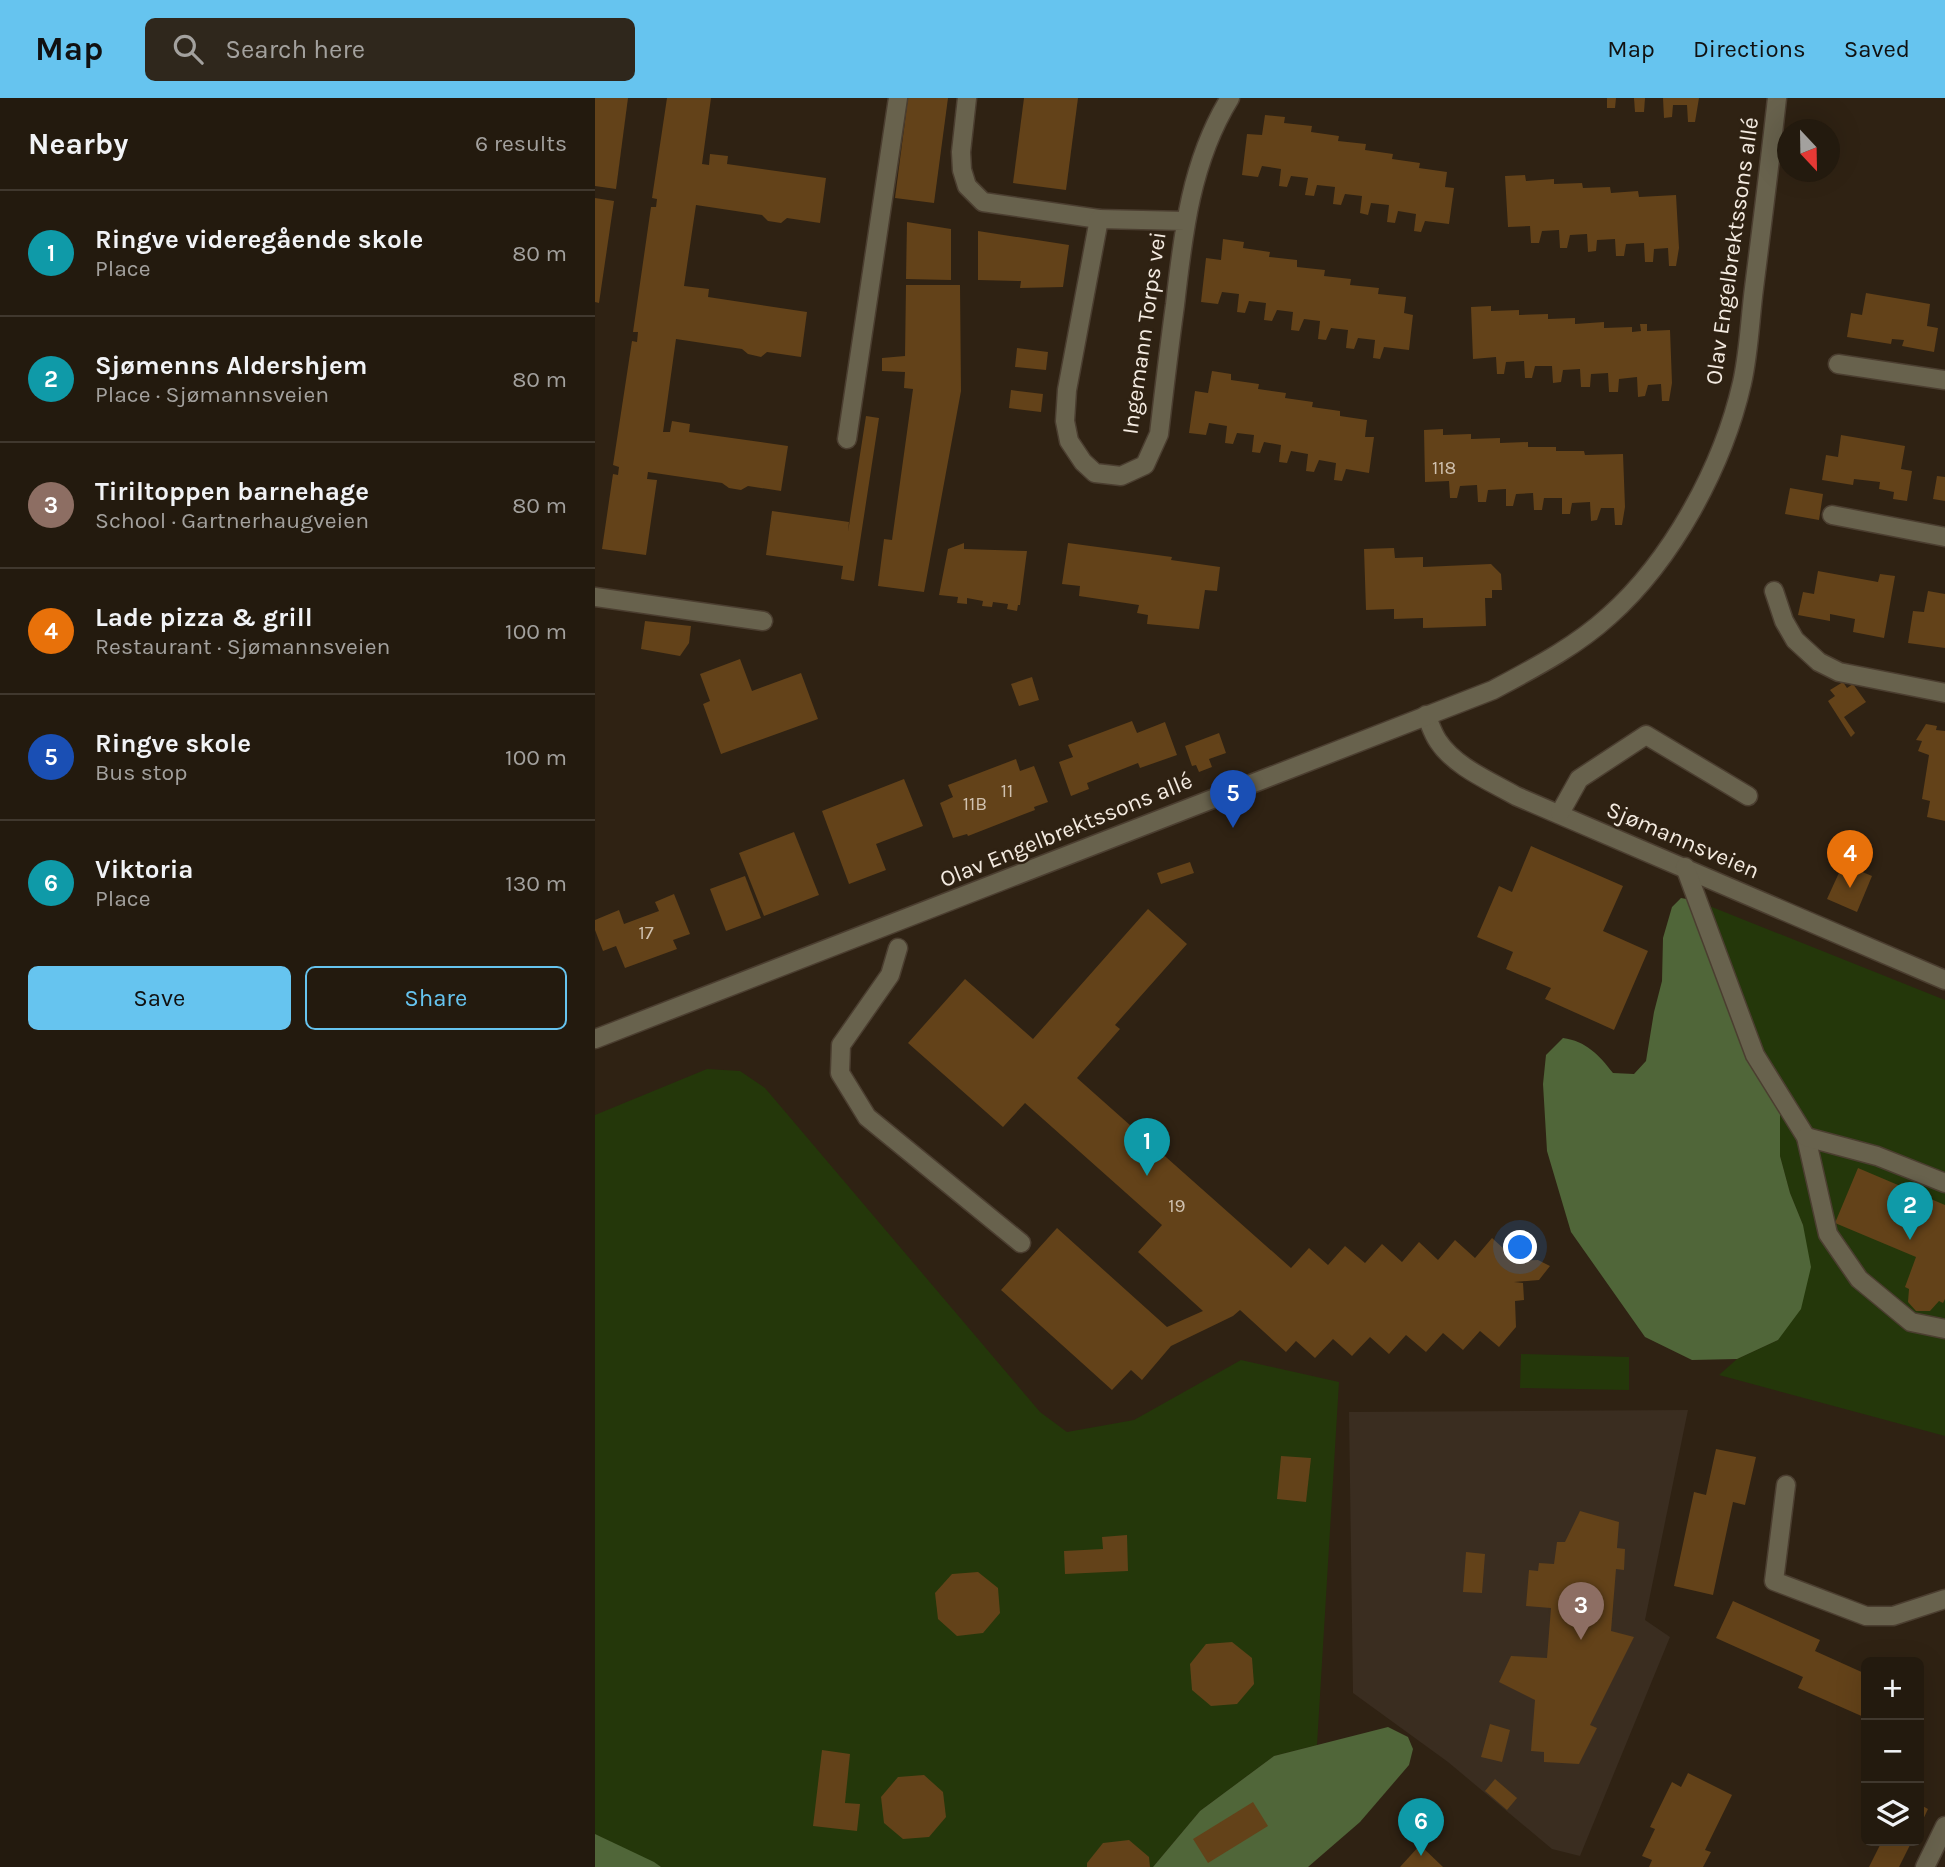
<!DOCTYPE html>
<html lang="en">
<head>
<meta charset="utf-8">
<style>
	:root { --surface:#231a0e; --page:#2f271c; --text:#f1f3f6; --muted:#a3a19e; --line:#40382e; --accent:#66c4ef }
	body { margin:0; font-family:Karla,sans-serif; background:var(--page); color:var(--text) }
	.controls { position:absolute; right:21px; bottom:21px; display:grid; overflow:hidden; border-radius:10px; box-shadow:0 7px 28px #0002 }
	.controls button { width:63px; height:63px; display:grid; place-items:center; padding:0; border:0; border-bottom:2px solid var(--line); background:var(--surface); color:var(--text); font:35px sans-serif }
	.compass { position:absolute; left:1182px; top:21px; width:63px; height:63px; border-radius:50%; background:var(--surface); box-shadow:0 7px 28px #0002; rotate:158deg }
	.you { position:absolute; left:926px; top:1150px; width:24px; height:24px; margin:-18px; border:5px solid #fff; border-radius:50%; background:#1a73e8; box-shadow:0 0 0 10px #1a73e833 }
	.badge { display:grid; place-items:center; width:46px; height:46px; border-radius:50%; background:var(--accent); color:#fff; font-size:23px; font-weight:700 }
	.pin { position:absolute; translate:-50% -58px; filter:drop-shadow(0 2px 4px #0008) }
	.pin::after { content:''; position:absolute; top:37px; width:24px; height:21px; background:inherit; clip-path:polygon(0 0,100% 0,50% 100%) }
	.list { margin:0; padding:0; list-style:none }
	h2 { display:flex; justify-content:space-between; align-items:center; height:91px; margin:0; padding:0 28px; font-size:30px }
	h2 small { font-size:23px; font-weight:400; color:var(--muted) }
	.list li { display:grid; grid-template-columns:46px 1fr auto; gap:21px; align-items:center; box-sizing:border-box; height:126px; padding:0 28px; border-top:2px solid var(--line) }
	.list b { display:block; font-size:26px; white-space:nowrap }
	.list p { margin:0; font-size:23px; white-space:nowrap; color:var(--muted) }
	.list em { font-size:23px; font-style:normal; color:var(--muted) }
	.actions { display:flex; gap:14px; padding:21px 28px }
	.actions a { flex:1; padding:16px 0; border:2px solid var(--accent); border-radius:10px; text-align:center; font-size:24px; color:var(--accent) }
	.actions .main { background:var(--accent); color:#111 }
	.icon { flex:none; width:38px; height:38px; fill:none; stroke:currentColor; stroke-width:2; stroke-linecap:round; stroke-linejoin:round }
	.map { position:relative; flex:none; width:1350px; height:1769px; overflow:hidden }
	header { display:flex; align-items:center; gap:42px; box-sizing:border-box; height:98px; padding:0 35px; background:var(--accent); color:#111 }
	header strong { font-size:33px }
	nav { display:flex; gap:38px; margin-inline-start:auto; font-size:24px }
	.search { width:490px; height:63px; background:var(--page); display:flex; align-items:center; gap:18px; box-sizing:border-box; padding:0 24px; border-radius:10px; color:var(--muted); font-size:26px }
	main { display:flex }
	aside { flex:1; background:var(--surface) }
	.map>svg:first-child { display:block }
	.education { fill:#3a2d20 }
	.green { fill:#24370a }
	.forest { fill:#506639 }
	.building { fill:#634219 }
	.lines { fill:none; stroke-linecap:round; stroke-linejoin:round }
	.minor-casing { stroke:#4b3e30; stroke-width:21 }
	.minor { stroke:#68624d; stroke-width:18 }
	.labels { text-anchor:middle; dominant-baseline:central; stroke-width:5; stroke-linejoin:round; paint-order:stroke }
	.number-label { font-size:19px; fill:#d0c1af }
	.street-label { font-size:23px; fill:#f4ebe1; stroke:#2f2213 }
</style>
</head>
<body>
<header>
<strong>Map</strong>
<div class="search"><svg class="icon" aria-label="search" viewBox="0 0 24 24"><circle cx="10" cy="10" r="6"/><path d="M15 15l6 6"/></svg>Search here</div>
<nav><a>Map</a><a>Directions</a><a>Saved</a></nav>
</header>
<main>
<aside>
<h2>Nearby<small>6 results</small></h2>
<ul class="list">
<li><span class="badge" style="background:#0f9aa8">1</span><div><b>Ringve videregående skole</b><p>Place</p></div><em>80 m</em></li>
<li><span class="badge" style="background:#0f9aa8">2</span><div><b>Sjømenns Aldershjem</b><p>Place · Sjømannsveien</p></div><em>80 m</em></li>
<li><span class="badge" style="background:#8d6e63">3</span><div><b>Tiriltoppen barnehage</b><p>School · Gartnerhaugveien</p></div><em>80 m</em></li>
<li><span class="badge" style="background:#e8710a">4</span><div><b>Lade pizza &amp; grill</b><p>Restaurant · Sjømannsveien</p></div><em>100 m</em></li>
<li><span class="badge" style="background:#1a4fb4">5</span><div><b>Ringve skole</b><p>Bus stop</p></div><em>100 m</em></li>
<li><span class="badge" style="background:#0f9aa8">6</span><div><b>Viktoria</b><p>Place</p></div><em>130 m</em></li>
</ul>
<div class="actions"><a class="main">Save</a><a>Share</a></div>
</aside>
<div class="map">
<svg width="1350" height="1769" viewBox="0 0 1350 1769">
	<rect width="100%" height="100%" fill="#2f2213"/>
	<path class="education" d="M1093,1312L1050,1522L1075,1539L985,1758L957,1751L853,1664L758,1595L754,1314Z"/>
	<g class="green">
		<path d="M1102,803L1350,902V1338L1124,1277L1142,1261L1183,1242L1208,1127L1195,1095L1185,1058V1015Z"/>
		<path d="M112,971L145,973L170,990L445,1314L472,1334L539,1322L646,1262L744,1284L722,1647L679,1658L605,1713L558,1769H66L0,1736V1017Z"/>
		<path d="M926,1256L1034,1259V1292L925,1290Z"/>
	</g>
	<g class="forest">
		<path d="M1086,800L1102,803L1192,1010L1185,1015V1058L1195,1095L1208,1127L1216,1169L1206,1211L1183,1242L1142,1261L1097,1262L1050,1239L976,1134L952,1053L948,986L951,957L968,940C991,943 1004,957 1018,975L1039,976L1051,963L1059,914L1067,883L1068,840L1077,809Z"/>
		<path d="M793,1629L813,1639L818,1651L814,1667L765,1724L713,1769H558L605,1713L679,1658Z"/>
		<path d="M0,1736L59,1764L66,1769H0Z"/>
	</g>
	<g class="building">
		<path d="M0,0H33L21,91L0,88Z"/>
		<path d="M72,0H116L107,66L114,67L115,56L133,58L132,66L231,80L225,125L192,120L186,125L173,123L167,117L101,107L89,188L114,191L113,199L212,214L206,259L172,254L166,259L153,256L147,251L81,241L68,334H75L77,323L95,326L94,334L193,348L186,393L153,388L146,392L134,390L127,385L53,374L52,381L62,382L51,457L7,451L18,376L23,377L24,369L18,367L37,243L42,244L43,234H38L56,109H61L62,101L57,100Z"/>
		<path d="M313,0H353L339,105L300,100Z"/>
		<path d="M429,0H483L471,92L418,85Z"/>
		<path d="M1012,0H1021L1020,10H1012Z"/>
		<path d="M1039,0H1050L1049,14H1040Z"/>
		<path d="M1068,0H1104L1100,24H1093L1092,7H1078L1077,19L1069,20Z"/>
		<path d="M670,17L690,19L689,25L717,28L716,34L744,38L743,43L771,46L770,52L798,56L797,61L825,65L824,70L852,74L850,89L859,90L854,126L830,123L826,134L819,133L821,116L803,113L800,125L792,124L794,107L776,105L773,117L765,115L767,98L750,96L746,107L738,106L740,89L722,87L719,98L710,97L713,80L696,78L692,89L684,88L686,71L667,68L663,79L647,77L652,36L667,37Z"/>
		<path d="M930,77L931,83L959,81V86L987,85L988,90L1015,89L1016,95L1043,93L1044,99L1081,97L1084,150L1081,168H1074L1073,150L1059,151L1058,164H1050L1049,145L1031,146L1029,158H1021L1020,141L1002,142L1001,153L993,154L992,136L975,137L972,150H965L964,132L947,133L944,145H936L935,128L913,129L910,78Z"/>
		<path d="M0,100L19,103L4,205L0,204Z"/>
		<path d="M312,124L356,131V182L311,181Z"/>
		<path d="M383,133L474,147L468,189L425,190L426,183L383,182Z"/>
		<path d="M628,141L649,144L648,150L675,154L674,159L702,162V169L730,172L729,178L756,181L755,187L784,190L783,196L811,199L809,215L818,217L814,252L789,249L785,261L778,260L780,242L763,240L759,251L751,250L753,232L736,230L731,242L723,241L725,223L709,221L704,233L696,232L698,214L682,212L677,223L669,222L671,205L654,203L650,215L642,214L644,196L627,194L623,206L606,204L611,160L626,162Z"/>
		<path d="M311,187H365L366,293L329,494L283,488L289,441L297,442L318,291L309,290L310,274L287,273V260L310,258Z"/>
		<path d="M1271,195L1335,206L1332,228L1343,230L1339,254L1307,248L1309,242L1297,241L1296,246L1252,239L1256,215L1267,217Z"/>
		<path d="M896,208V213L924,212V217L953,216V221L980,220V226L1009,224V230L1037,229V234L1046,233L1045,226H1052V233L1075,232L1077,285L1074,303H1067L1066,286L1053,287L1050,298L1043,299L1042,279L1024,281L1023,294H1014L1013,275L996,276L995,289H986L985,271L968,272L966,284L958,285L957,268H940L937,280H930L929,263L911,264L909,276H902L901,259L878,261L876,209Z"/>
		<path d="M422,250L453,254L451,272L420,269Z"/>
		<path d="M617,273L636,276V282L664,286L663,291L691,295L690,300L718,304L717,309L745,313V318L772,322L770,339H779L774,375L751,371L747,383L739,382L741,365L724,362L719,374L711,373L713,356L696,353L692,365L684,364L686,347L669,344L665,355L657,354L659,337L642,335L638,346L630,345L632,328L614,325L611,337L594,335L600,293L613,295Z"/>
		<path d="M416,292L448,296L446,314L414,310Z"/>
		<path d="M271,318L284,320L259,483L246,481L248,468L171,457L177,413L254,424L253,434Z"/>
		<path d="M848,331V337L876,336V341L905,340V345L933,344V349H961V353H989L990,357L1028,356L1030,409L1027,427H1020L1019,410H1006L1002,422L996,423L995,404L977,405L975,416H967V400H949L947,412H939L938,395L921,396L918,408H911V391L893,392L891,404H883L882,387L865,388L862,400H855L854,383L830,384L829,332Z"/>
		<path d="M1246,337L1310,348L1306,371L1317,373L1312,403L1298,401L1299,394L1284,391L1285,384L1259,381L1258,387L1227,382L1231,357L1243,359Z"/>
		<path d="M1342,378L1350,379V403L1338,401Z"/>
		<path d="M1195,390L1228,396L1224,422L1190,416Z"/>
		<path d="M369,445V451L432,453L425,507H423L422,513L412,511L413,506L398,504L397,509L387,508L388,503L372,500V506L362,505L363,499L344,497L353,451Z"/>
		<path d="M473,445L577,459L576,462L625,469L622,493L610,492L604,531L552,526L553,517L542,515L544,507L484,498L485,488L467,486Z"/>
		<path d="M799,450L800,460L828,459V469L896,466L906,476L907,492H897V500H890L891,528L828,530V520L799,521V511L771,512L769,451Z"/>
		<path d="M1223,473L1283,484L1285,476L1300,478L1289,540L1258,534L1260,521L1235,516V523L1203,517L1208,494L1219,496Z"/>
		<path d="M1333,493L1350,496V550L1313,545L1318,513L1329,514Z"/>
		<path d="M50,523L96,528L94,545L85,558L46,551Z"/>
		<path d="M145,561L157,593L206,575L223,621L126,656L108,606L115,603L105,576Z"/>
		<path d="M437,579L444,602L424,608L416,586Z"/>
		<path d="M1248,584L1252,590L1258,586L1271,604L1249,619L1260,635L1256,639L1233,603L1240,598L1235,592Z"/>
		<path d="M537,623L542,635L570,624L582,657L545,670L543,665L492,685L494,691L476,698L464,664L478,659L473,647Z"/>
		<path d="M1331,626L1342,628L1341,632L1350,633V723L1332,719L1335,703L1327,701L1334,657L1323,653L1327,643L1321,642Z"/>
		<path d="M624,635L631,655L614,661L617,669L604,674L601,667L597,668L590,648Z"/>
		<path d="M421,661L425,673L439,668L453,704L439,709L440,712L373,738L372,736L358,740L345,705L358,699L353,687Z"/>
		<path d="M309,681L328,728L281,746L291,772L254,786L227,713Z"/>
		<path d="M199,734L224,797L169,818L144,755Z"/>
		<path d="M936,748L1028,788L1008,833L1053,853L1019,932L950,901L956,890L911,871L918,854L882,839L904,788L917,794Z"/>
		<path d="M595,764L599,775L566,786L562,775Z"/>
		<path d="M1248,766L1277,778L1262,814L1232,801Z"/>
		<path d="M150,778L166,820L131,833L115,791Z"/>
		<path d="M79,796L95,836L78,842L82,851L30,870L21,848L8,853L0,832V822L24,812L29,826L64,813L60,804Z"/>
		<path d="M553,811L592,846L520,927L525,931L482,980L696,1170L714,1150L733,1167L750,1148L770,1165L787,1146L807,1164L824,1144L843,1162L860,1142L880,1160L897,1140L918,1159V1163L943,1162L955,1168L944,1182L919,1184L928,1185L929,1202L920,1203L921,1229L904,1249L885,1233L868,1252L848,1235L831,1254L811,1237L794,1256L775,1239L757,1258L738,1241L720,1260L701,1243L691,1254L645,1212L638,1218L576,1248L547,1282L536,1272L517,1292L406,1192L462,1130L572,1229L608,1213L543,1154L567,1127L430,1005L408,1029L313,945L370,881L438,941Z"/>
		<path d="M1263,1070L1350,1107V1201L1348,1205L1344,1203L1335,1213H1321L1313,1204L1314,1191L1310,1189L1321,1159L1240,1125Z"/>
		<path d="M1121,1351L1161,1359L1150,1407L1138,1404L1118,1497L1079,1488L1099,1394L1111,1397Z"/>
		<path d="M686,1358L716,1360L711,1404L682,1401Z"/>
		<path d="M985,1413L1024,1424L1022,1450L1030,1451L1029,1472L1021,1471L1016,1533L1039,1539L995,1627L1002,1630L984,1666L949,1664V1654L936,1653L940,1602L904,1584L916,1558L952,1560L956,1510L931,1508L934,1472L943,1473L944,1465L959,1466L962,1444H970Z"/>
		<path d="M532,1437L533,1473L470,1476L469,1453L508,1451L507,1439Z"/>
		<path d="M871,1454L890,1456L887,1495L868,1494Z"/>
		<path d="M383,1474L403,1490L405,1515L388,1535L362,1538L343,1521L340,1495L357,1476Z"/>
		<path d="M1138,1503L1225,1542L1220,1553L1271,1576V1620L1203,1590L1208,1579L1121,1540Z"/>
		<path d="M637,1544L657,1560L659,1586L642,1606L616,1608L597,1592L595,1566L611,1546Z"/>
		<path d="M895,1626L915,1632L907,1664L886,1659Z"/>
		<path d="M227,1652L255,1656L250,1705L265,1706L262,1733L218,1728Z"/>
		<path d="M1093,1675L1137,1697L1110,1752L1116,1754L1108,1769H1054L1057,1762L1047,1758L1060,1731L1055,1729L1077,1684L1086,1689Z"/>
		<path d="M329,1677L348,1694L351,1719L334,1739L308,1741L289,1725L286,1699L303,1679Z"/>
		<path d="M900,1681L922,1700L912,1712L890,1693Z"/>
		<path d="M658,1704L673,1728L613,1765L598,1741Z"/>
		<path d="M1324,1706L1333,1711L1324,1730Z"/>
		<path d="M534,1742L554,1759L555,1769H492V1765L508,1745Z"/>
		<path d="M1287,1743H1317L1304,1769H1274Z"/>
		<path d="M825,1747L848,1769H805Z"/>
	</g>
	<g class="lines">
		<defs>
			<g id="minor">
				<path d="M372,0L366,54L367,72L372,88L388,104L504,121"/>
				<path d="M590,123L504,121L472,292L470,323L474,343L488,364L500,375L526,378L550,367L564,336C569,293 574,250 580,207C588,135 596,63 635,0"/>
				<path d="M1243,266L1350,282"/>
				<path d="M252,341L303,0"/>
				<path d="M1237,417L1350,439"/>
				<path d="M1179,493L1189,523L1200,542L1224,564L1244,574L1350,595"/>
				<path d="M0,499L168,523"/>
				<path d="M831,617C835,626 838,636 843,643C860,669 895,683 921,698L1350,882"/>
				<path d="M965,715L984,681L1051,637L1153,698"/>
				<path d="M1090,769L1160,957L1211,1039L1233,1136L1264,1181L1316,1224L1350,1231"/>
				<path d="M303,850L295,877L246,947L245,975L272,1019L426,1145"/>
				<path d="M0,941L898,592C939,570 980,549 1014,518C1078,461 1128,368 1147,285C1154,254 1155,221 1159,190C1167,127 1175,63 1182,0"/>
				<path d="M1211,1039L1282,1058L1350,1085"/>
				<path d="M1191,1387L1179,1483L1271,1518H1298L1350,1501"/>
				<path d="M1330,1769L1350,1728"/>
			</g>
		</defs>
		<use href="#minor" class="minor-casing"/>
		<use href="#minor" class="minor"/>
	</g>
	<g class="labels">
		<g class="number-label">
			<text x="849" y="370">118</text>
			<text x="412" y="693">11</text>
			<text x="380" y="706">11B</text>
			<text x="51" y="835">17</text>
			<text x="582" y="1108">19</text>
		</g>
		<g class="street-label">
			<text transform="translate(1137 153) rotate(-82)">Olav Engelbrektssons allé</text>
			<text transform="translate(549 235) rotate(-82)">Ingemann Torps vei</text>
			<text transform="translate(471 732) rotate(-22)">Olav Engelbrektssons allé</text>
			<text transform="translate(1088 742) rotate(23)">Sjømannsveien</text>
		</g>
	</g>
</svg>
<div class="controls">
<button>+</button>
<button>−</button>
<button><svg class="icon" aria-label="layers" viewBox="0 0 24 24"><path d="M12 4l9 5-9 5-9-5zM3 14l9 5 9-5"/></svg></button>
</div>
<svg class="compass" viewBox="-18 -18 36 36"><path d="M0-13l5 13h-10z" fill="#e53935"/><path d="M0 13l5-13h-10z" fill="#a3a19e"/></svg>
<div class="you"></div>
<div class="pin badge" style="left:552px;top:1078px;background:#0f9aa8">1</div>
<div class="pin badge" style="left:1315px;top:1142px;background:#0f9aa8">2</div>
<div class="pin badge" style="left:986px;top:1542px;background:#8d6e63">3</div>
<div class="pin badge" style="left:1255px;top:790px;background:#e8710a">4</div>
<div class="pin badge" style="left:638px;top:730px;background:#1a4fb4">5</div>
<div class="pin badge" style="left:826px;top:1758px;background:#0f9aa8">6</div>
</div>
</main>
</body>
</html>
